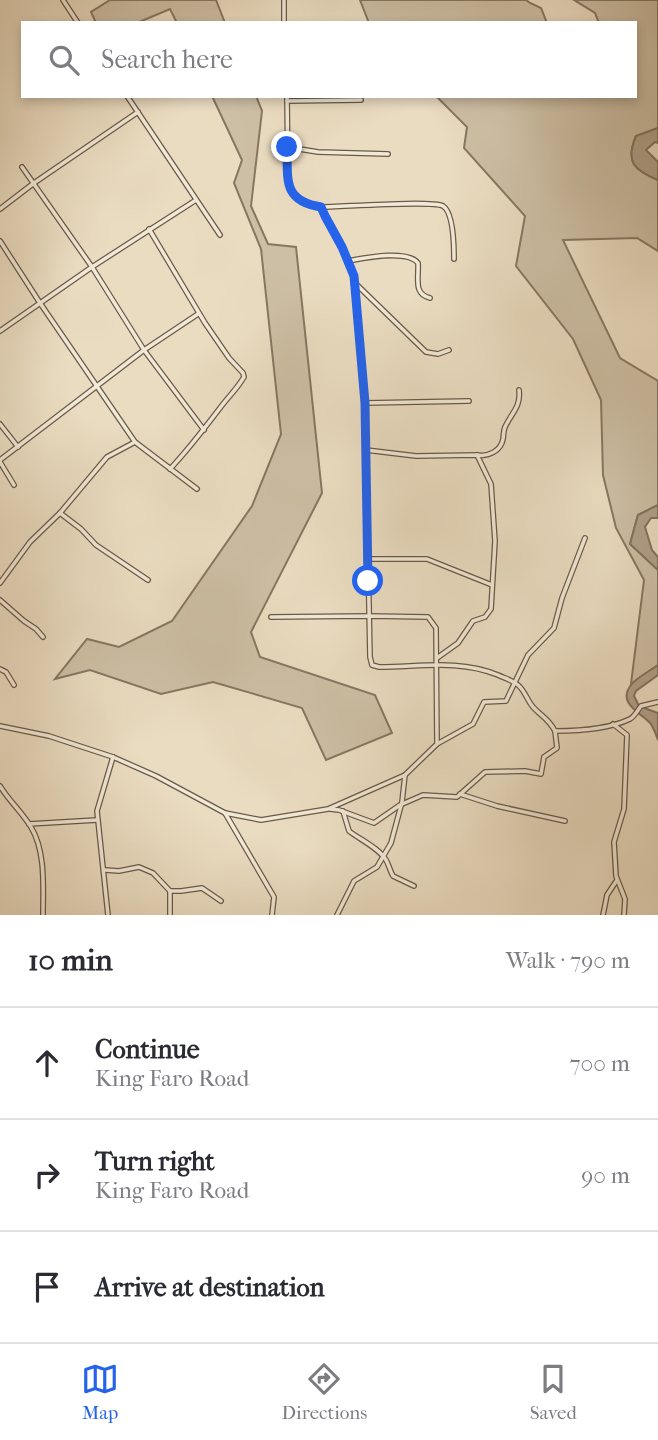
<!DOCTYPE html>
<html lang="en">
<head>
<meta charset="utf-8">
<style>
	:root { --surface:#fff; --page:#f2f2f3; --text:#2b2b33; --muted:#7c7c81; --line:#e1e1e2; --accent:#2563eb }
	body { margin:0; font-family:"IM FELL French Canon",serif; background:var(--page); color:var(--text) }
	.stop { position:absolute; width:21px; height:21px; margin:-16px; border:5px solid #2563eb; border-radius:50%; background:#fff }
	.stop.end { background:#2563eb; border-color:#fff; box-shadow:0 2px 7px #0008 }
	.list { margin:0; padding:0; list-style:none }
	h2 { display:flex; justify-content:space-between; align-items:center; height:91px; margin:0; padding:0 28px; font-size:30px }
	h2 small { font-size:23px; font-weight:400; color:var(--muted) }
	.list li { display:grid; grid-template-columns:46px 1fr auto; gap:21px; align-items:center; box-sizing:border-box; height:112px; padding:0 28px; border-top:2px solid var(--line) }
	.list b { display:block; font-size:26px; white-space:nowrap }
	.list p { margin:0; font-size:23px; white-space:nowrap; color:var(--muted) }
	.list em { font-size:23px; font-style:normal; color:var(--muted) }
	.icon { flex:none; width:38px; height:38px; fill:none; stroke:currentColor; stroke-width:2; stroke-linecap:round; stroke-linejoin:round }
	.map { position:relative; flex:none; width:658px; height:915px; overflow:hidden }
	.search { position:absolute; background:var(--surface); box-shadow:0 4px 10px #0003; left:21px; right:21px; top:21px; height:77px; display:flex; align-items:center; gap:18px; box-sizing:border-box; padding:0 24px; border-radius:0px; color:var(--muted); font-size:26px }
	.sheet { height:427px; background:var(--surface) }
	nav { display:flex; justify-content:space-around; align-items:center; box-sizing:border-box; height:98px; border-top:2px solid var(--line); background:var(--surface); font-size:19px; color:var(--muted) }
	nav a { display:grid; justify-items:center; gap:4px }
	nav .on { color:var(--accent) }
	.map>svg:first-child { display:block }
	.green { fill:#cdbfa5; stroke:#867762; stroke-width:2 }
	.water { fill:#b0a18a; stroke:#83735f; stroke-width:2 }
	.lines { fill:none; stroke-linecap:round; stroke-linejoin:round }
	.street-casing { stroke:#6a5a47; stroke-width:6 }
	.street { stroke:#f1e8d7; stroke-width:3.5 }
	.route { stroke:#2563eb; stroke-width:9 }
</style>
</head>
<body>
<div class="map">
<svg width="658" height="915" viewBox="0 0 658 915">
	<rect width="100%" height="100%" fill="#eadcc1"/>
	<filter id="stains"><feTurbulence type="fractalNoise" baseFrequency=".00286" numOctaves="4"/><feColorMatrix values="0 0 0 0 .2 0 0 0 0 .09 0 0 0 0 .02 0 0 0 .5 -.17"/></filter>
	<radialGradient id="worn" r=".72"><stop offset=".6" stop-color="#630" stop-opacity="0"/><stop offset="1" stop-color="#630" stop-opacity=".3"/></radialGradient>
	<g class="green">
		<path d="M110,0H216L225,23H177L170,9L137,23H96L91,12Z"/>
		<path d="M360,0H526L530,3L541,8L547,23H369Z"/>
		<path d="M574,0H658V128L636,136C625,162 634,170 658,180V251L637,238L563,240L620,358L658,381V505L638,515L630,544L658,570V665L631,684L644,580L616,528L603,475L601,400L573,339L516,266L525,216L464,148L467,127L436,96H635V23H599L595,13Z"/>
		<path d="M212,96H256L262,111L251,206L268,244L296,247L322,493L251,632L260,657L375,695L392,733L326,760L302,708L213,682L161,694L90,670L55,679L87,639L119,647L172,621L252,506L281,434L261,249L234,183L242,160Z"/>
	</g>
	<g class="water">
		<path d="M658,128V143L655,142L646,150L658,162V180C634,170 625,162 636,136Z"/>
		<path d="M658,505V518H651L645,527L652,550L658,557V570L630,544L638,515Z"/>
		<path d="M658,665V675L636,691L634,696L639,706L658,713V740C656,734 654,729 651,724C643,714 616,704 631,685C637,677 650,671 658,665Z"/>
	</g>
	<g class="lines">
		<defs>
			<g id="street">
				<path d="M63,0L78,23"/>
				<path d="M284,0V23"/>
				<path d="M127,96L220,235"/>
				<path d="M287,96L288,182L294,196L304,203L321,207L325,216L342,247L353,276L365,403L370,657L372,665L379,667C420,667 459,659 498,675C504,678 512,680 518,685C525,691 527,700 533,707C542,717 548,718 555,731"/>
				<path d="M287,101L361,100"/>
				<path d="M287,147L318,152L388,154"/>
				<path d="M22,167L92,267L144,350L204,430"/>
				<path d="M321,207C341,207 431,200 443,206C454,213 454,247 454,259"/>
				<path d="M0,209L34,183L138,112"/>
				<path d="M149,229L205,323L229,358L243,373L244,377C237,389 228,397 220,408C204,429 188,450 170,469"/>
				<path d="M0,241L40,303L135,442L197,489"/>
				<path d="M348,261C364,258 407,249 418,263C419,278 413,294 430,298"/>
				<path d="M355,283L426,352L438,354L449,350"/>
				<path d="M0,331L92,267L196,200"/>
				<path d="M365,403L469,401"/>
				<path d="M0,424L18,447"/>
				<path d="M366,450L416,456L477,455C488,457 501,451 503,439C504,432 503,433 505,427C512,412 521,407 519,390"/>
				<path d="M0,460L144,350L198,314"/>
				<path d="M0,462L14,485"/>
				<path d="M60,513L81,529L96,545L148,580"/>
				<path d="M368,559H427L492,585"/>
				<path d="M0,583L30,542L60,513L107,457L135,442"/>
				<path d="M0,600L24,621L36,629L43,637"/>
				<path d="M437,658L458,643L473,621L485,617L491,609L495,541L491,484L477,455"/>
				<path d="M0,669L6,672L14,685"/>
				<path d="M613,724L627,735L624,809L614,842L616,876L625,899L624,915"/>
				<path d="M0,726L49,736L113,757L156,776L225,813L261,820L328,809L405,775L437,744L436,628L428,617L369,616L271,617"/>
				<path d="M437,744L473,724L484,702L506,701L528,655L554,628L562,598L585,538"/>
				<path d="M0,786C9,801 22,812 31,827C46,852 43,887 43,915"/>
				<path d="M460,794L497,806L565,821"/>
				<path d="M330,809L339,810L374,823L400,805L423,795L457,797L485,772L525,771L541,774L544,757L557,748L555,731C578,731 609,729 630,719C635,716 637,711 641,706L658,702"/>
				<path d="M343,811L349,831C359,839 379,848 386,860C389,865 390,871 393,876L414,886"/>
				<path d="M225,813L274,897L272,915"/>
				<path d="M29,824L97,820"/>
				<path d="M105,870L119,871L139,867L153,873L170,891H181L202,888L221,901"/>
				<path d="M170,891V915"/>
				<path d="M108,915L97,811L113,757"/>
				<path d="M337,915L354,881L377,867L391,843L402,802L405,775"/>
				<path d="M603,915L607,895L617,880"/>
			</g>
		</defs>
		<use href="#street" class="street-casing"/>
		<use href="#street" class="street"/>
	</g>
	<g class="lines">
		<path class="route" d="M287,147C288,179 282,201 321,207L325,216L342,247L354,276L365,403L368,581"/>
	</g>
	<rect width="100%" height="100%" filter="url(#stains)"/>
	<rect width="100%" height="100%" fill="url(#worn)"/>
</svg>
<div class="stop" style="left:368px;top:581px"></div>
<div class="stop end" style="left:287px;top:147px"></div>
<div class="search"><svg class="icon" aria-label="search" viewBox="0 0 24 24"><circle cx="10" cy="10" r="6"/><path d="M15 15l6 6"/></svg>Search here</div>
</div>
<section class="sheet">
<h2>10 min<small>Walk · 790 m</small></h2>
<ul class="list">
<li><svg class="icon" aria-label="ahead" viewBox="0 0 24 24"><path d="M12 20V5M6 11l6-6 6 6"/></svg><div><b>Continue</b><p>King Faro Road</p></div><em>700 m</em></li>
<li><svg class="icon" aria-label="right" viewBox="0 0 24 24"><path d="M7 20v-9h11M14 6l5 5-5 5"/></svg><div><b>Turn right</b><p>King Faro Road</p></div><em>90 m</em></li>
<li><svg class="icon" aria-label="arrive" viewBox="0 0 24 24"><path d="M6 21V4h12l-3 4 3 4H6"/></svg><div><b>Arrive at destination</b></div></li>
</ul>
</section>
<nav>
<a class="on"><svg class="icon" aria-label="map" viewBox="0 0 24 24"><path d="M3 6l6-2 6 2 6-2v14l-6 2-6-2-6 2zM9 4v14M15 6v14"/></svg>Map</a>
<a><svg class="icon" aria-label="directions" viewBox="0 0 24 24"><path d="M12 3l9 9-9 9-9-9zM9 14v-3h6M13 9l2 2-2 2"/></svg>Directions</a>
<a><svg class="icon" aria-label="saved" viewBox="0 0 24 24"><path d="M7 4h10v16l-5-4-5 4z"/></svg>Saved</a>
</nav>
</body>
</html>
